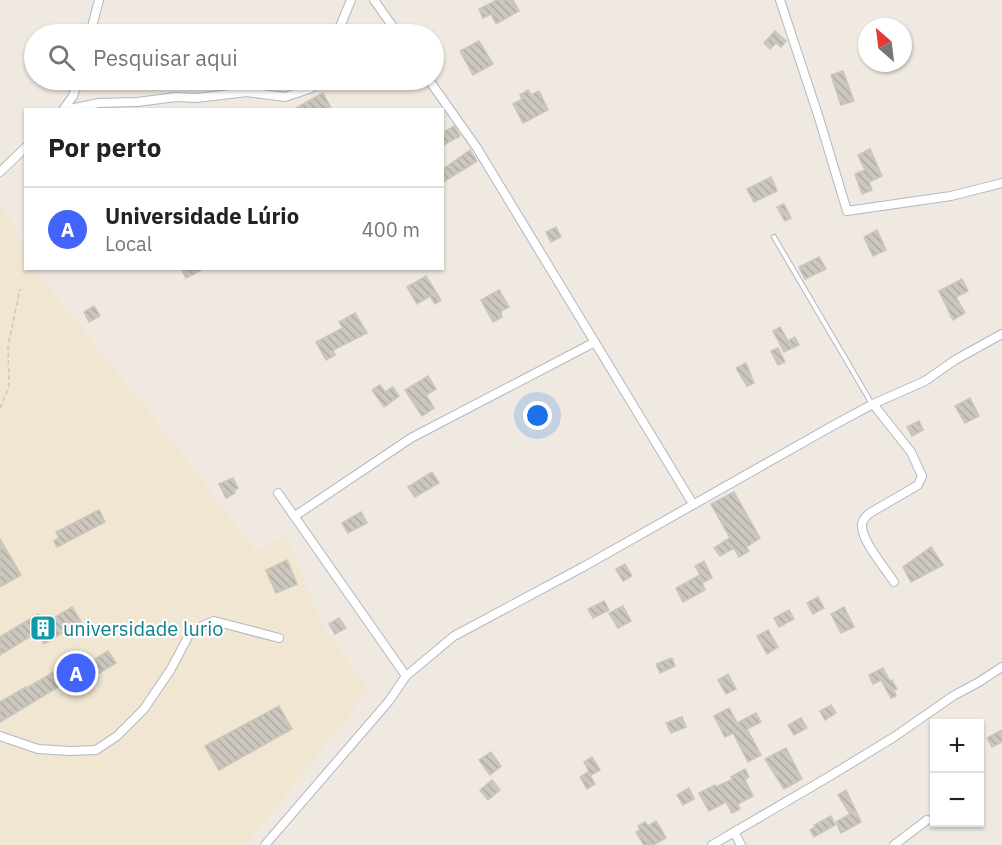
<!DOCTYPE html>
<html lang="pt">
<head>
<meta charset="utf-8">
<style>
	:root { --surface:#fff; --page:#f6f6f6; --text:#222; --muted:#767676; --line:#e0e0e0; --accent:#4264fb }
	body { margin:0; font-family:"IBM Plex Sans",sans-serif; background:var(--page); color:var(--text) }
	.controls { position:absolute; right:18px; bottom:18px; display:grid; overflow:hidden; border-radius:0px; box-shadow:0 2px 4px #0004 }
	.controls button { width:54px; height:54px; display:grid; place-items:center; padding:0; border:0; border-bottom:2px solid var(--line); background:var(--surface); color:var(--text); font:30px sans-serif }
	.compass { position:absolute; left:858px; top:18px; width:54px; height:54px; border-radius:50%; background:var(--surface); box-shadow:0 2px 4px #0004; rotate:332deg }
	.you { position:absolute; left:538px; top:416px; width:21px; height:21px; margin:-15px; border:4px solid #fff; border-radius:50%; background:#1a73e8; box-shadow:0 0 0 9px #1a73e833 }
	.badge { display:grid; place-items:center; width:39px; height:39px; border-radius:50%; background:var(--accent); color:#fff; font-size:20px; font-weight:700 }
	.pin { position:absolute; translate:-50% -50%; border:3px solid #fff; box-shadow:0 2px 6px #0006 }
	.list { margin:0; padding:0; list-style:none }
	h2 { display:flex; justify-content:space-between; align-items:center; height:78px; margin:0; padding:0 24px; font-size:26px }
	h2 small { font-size:20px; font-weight:400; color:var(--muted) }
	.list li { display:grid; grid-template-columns:39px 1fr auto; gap:18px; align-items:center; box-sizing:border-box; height:84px; padding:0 24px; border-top:2px solid var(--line) }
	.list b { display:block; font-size:22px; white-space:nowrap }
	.list p { margin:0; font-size:20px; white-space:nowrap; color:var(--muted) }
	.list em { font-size:20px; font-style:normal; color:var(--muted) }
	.icon { flex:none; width:33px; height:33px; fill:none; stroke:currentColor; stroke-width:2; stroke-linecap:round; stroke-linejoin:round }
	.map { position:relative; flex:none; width:1002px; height:845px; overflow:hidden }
	.search { position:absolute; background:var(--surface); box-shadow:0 2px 4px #0004; left:24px; top:24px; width:420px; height:66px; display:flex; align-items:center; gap:15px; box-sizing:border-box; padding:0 21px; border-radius:33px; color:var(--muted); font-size:22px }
	.panel { position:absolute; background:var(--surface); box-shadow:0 2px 4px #0004; left:24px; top:108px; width:420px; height:162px; border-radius:0px }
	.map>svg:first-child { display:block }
	.education { fill:#f0e6d1 }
	.building { fill:url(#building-back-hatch); stroke:#cbc5ba; stroke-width:1.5 }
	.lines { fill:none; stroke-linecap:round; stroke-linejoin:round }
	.service-casing { stroke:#b4b7c1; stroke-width:6 }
	.minor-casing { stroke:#b4b7c1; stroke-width:10 }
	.path { stroke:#c9c9c9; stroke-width:1.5; stroke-dasharray:4.5 3; stroke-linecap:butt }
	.service { stroke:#fff; stroke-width:4 }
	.minor { stroke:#fff; stroke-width:8 }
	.labels { text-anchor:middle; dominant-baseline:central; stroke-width:4.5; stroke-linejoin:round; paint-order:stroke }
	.culture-label { font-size:20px; fill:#0d838f; stroke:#fff; text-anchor:start }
</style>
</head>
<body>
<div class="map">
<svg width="1002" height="845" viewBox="0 0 1002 845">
	<defs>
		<pattern id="building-back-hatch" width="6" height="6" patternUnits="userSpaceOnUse" patternTransform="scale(1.5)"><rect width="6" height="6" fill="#cbc7bf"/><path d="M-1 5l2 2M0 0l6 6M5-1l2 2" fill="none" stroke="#afaba4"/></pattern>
	</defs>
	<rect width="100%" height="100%" fill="#efe9e1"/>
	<path class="education" d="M0,206L9,216L25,247L26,268L37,269L43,280L181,452L255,551L286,535L322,625L369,690L246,845H0Z"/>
	<g class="building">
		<path d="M497,0H513L519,11L496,24L491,14L483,18L479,9Z"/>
		<path d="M775,31L786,41L781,47L776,43L770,49L764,43Z"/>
		<path d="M479,41L493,64L473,75L460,51Z"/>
		<path d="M843,71L854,101L841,105L831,75Z"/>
		<path d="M528,90L531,95L539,91L548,110L523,123L513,104L522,99L520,95Z"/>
		<path d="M323,93L332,110H293L312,99Z"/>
		<path d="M454,126L460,136L442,146V133Z"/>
		<path d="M870,149L882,176L869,182L872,190L862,194L855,174L865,170L858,155Z"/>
		<path d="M470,150L477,161L442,183V170Z"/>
		<path d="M771,177L777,191L754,202L747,189Z"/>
		<path d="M784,204L791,218L785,221L777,207Z"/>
		<path d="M556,227L561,237L551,242L546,232Z"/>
		<path d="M877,230L886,250L873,256L864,237Z"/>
		<path d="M819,257L826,269L805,279L799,267Z"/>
		<path d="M181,268H205L186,278Z"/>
		<path d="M426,276L441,300L435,304L430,296L417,304L407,287Z"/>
		<path d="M962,279L968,291L956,297L965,313L953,320L939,291Z"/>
		<path d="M499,290L509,307L501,311L502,317L493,322L481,300Z"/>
		<path d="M94,306L100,316L89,322L84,312Z"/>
		<path d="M355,313L367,333L333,350L335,355L326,360L316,342L343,328L339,322Z"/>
		<path d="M780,327L788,341L795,337L799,345L784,352L773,331Z"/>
		<path d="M778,348L785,362L778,365L771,351Z"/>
		<path d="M746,363L754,383L747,386L736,368Z"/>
		<path d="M428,376L436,389L426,395L434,408L422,416L405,390Z"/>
		<path d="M380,385L385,392L393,387L399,396L384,407L372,390Z"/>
		<path d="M970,398L979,416L965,423L955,406Z"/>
		<path d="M919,421L923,430L912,436L907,427Z"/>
		<path d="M432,472L439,483L415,497L408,487Z"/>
		<path d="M233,478L238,488L234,490L235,493L226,498L219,484Z"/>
		<path d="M734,492L760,538L746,547L749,551L739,557L734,548L720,556L714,548L730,538L711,504Z"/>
		<path d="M99,510L105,522L57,547L54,541L59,538L56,532Z"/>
		<path d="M361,512L367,523L348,533L342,523Z"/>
		<path d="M0,539L21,575L0,587Z"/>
		<path d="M931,547L943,565L911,582L903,567Z"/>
		<path d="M287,560L297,584L276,593L266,570Z"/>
		<path d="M704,561L712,578L702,583L705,590L683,602L676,588L700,575L695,566Z"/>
		<path d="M625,564L632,576L623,581L616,569Z"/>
		<path d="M818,597L824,608L813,614L807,603Z"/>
		<path d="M604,601L609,610L593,618L588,609Z"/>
		<path d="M623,606L631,621L618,628L609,613Z"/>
		<path d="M72,607L81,622L44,644L37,632L0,655V637L38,614L44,624Z"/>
		<path d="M844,607L854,627L841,633L831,614Z"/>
		<path d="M789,610L794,619L779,627L774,618Z"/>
		<path d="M339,618L346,628L335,634L329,624Z"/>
		<path d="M768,630L778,647L767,654L757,636Z"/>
		<path d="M108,651L116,663L81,684L76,676L0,722V702L26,687L27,688L72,661L78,670Z"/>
		<path d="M672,658L675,666L660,673L656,664Z"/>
		<path d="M883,668L890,681L892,680L897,689L894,690L896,696L891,698L881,680L873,684L869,675Z"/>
		<path d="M728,674L736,689L726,694L718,680Z"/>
		<path d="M831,705L836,713L825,720L820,711Z"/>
		<path d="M279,706L292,729L219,770L205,746Z"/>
		<path d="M729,708L737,723L756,713L761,722L747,729L761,755L748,762L733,733L725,737L714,716Z"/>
		<path d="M682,717L686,727L671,733L666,723Z"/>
		<path d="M801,718L807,728L794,735L788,725Z"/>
		<path d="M1002,730V742L992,747L987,738Z"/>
		<path d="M786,748L802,779L784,789L765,759Z"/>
		<path d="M491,752L501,766L490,775L479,760Z"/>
		<path d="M592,757L600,770L591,775L584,762Z"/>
		<path d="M745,769L749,777L745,780L753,796L738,804L740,809L732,813L726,802L709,811L699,793L715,785L716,787L733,779L731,777Z"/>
		<path d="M588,772L595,784L587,789L580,777Z"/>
		<path d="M492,780L500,790L488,800L480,790Z"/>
		<path d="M689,788L694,799L683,805L677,795Z"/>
		<path d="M846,790L861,822L841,833L836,822L850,814L838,795Z"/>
		<path d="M831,816L835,825L814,837L810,830L815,827L814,825Z"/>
		<path d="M656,821L666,838L653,845H644L636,832L640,830L638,826L645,822L648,826Z"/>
	</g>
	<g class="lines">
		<defs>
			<path id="service" d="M774,237L872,404"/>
			<g id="minor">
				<path d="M374,0L398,34"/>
				<path d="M780,0L819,118L847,211L951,196L1002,183"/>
				<path d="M90,34L99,0"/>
				<path d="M337,34L351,0"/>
				<path d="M429,80L477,148L693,504"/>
				<path d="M63,110L73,96L78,80"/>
				<path d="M65,110L99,103L137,102L176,97L196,98L247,92L285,97L309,89L324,80"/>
				<path d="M0,172L26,147"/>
				<path d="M873,404L911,452L922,476L918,485L870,513C866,516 863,519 862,524C860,539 885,568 894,582"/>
				<path d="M278,493L406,676"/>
				<path d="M295,516L411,438L595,342"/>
				<path d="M0,736L38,749L70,751L96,750L117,736L144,709L171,669L191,631L214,621L279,638"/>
				<path d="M734,832L741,845"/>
				<path d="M265,845L389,701L406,676L454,636L583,567L834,425L873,404L925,381L955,360L1002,334"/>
				<path d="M712,845L830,776L894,737L953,696L979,682L1002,667"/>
				<path d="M894,845L927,820"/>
			</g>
		</defs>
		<use href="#service" class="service-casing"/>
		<use href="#minor" class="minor-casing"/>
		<path class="path" d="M0,408L9,387L8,346L20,289"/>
		<use href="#service" class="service"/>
		<use href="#minor" class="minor"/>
	</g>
	<defs>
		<symbol id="building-square" viewBox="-11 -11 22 22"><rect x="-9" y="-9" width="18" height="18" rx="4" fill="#0f9aa8" stroke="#fff"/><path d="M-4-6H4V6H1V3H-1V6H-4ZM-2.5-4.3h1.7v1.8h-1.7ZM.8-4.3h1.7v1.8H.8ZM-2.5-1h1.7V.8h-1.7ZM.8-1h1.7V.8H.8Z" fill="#fff"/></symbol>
	</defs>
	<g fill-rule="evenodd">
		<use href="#building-square" x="28" y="613" width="30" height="30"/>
	</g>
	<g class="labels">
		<g class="culture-label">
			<text x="63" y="628">universidade lurio</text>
		</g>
	</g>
</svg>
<div class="controls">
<button>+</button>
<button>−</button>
</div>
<svg class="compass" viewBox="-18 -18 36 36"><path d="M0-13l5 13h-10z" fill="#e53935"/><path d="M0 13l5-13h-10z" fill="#767676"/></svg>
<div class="you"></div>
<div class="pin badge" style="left:76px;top:673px">A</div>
<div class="search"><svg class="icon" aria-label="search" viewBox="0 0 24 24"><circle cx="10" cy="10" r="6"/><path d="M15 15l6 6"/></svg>Pesquisar aqui</div>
<section class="panel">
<h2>Por perto<small></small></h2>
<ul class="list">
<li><span class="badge">A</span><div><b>Universidade Lúrio</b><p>Local</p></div><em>400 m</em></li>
</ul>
</section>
</div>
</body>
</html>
